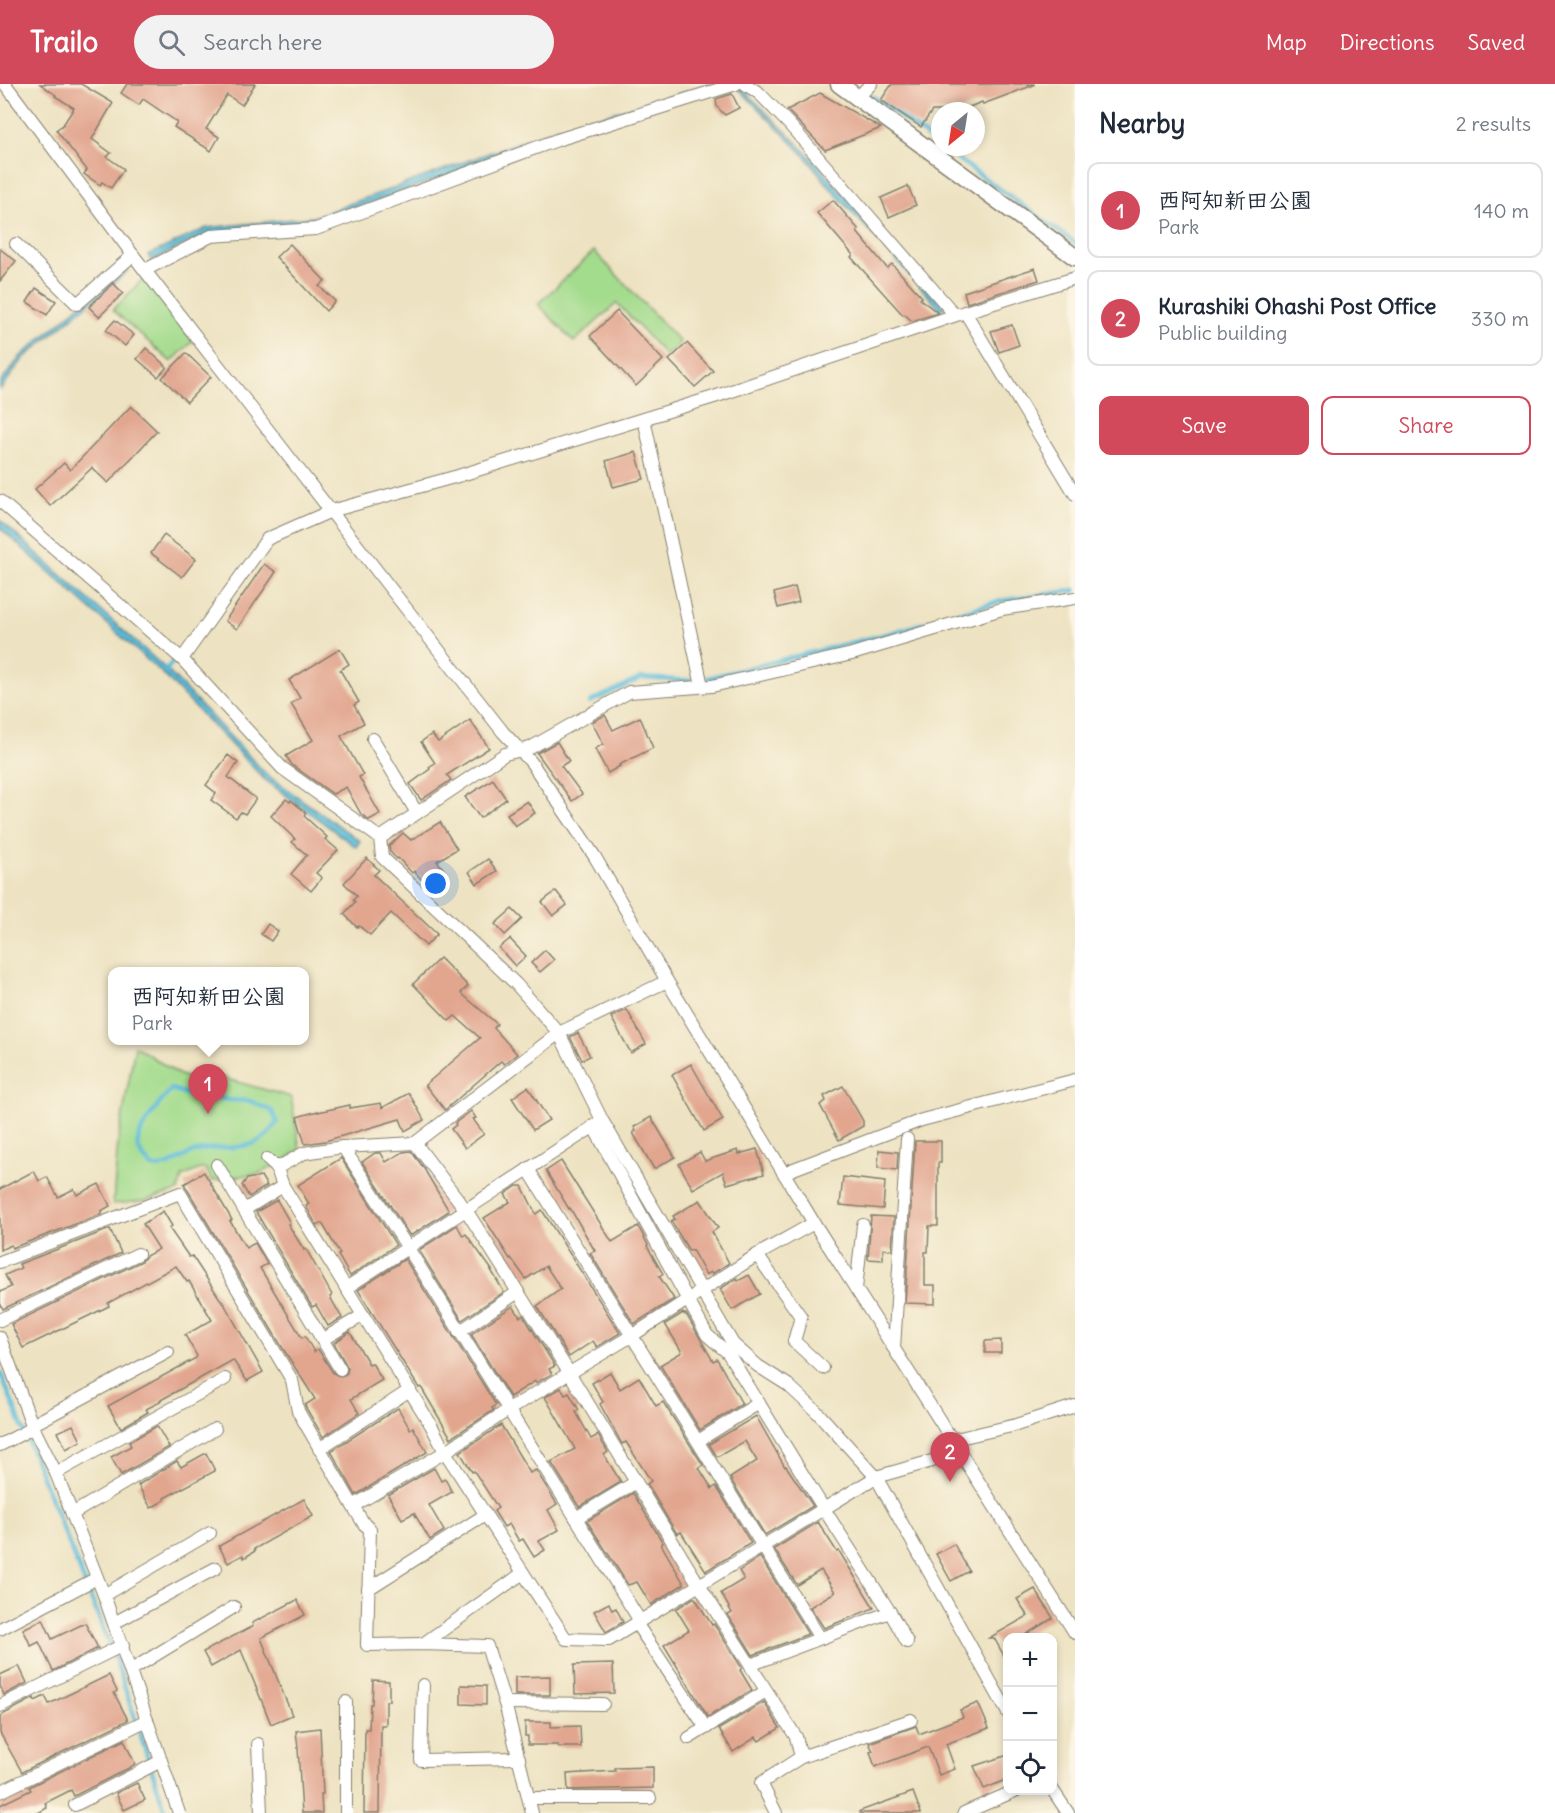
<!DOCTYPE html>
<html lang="en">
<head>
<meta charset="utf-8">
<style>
	:root { --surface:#fff; --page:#f2f2f3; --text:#1f2937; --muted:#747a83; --line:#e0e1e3; --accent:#d1495b }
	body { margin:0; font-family:Delius,"Klee One",sans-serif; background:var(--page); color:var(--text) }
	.controls { position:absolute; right:18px; bottom:18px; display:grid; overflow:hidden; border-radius:12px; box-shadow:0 3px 9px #0003 }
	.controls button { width:54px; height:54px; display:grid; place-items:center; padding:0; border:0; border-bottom:2px solid var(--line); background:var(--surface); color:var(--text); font:30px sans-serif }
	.compass { position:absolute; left:931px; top:18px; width:54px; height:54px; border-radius:50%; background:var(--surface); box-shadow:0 3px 9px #0003; rotate:210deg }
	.you { position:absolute; left:436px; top:800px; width:21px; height:21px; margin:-15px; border:4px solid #fff; border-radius:50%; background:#1a73e8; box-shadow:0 0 0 9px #1a73e833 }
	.badge { display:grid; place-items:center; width:39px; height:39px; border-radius:50%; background:var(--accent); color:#fff; font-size:20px; font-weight:700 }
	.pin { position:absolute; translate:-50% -50px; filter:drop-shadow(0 2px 3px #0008) }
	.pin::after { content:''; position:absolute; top:32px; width:21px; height:18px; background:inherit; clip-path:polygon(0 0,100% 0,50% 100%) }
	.popup { position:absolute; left:108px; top:883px; width:201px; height:78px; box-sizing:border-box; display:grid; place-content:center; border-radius:12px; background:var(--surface); filter:drop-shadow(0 2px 4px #0005); font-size:20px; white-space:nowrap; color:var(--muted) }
	.popup b { font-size:22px; color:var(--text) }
	.popup::after { content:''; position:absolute; left:50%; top:100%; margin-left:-12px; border:12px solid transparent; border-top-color:var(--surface) }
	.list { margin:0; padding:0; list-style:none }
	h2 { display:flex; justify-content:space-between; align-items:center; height:78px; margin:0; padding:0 24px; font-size:26px }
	h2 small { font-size:20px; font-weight:400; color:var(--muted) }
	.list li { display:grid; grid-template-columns:39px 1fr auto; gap:18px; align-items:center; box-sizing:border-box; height:96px; margin:0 12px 12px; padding:0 12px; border:2px solid var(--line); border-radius:12px }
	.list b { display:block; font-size:22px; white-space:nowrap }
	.list p { margin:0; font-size:20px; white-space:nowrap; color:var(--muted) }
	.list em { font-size:20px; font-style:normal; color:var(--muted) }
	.actions { display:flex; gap:12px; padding:18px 24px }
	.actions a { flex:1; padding:14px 0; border:2px solid var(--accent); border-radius:12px; text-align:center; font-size:21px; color:var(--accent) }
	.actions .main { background:var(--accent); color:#fff }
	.icon { flex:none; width:33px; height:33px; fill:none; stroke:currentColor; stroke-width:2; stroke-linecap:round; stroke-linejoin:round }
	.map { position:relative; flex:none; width:1075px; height:1729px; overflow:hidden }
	header { display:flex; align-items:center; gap:36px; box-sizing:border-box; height:84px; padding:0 30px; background:var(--accent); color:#fff }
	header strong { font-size:28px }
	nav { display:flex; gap:33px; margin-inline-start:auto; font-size:21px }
	.search { width:420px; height:54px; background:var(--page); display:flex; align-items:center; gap:15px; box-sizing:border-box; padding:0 21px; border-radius:33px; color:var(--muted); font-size:22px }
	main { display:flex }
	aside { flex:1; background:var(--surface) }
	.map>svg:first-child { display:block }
	.green { fill:#a4dc8e; stroke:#607c55; stroke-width:1.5 }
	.water { fill:#5abcd9; stroke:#3b6c7a; stroke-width:1.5 }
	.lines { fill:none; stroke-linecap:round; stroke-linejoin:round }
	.stream { stroke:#5abcd9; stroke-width:4.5 }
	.building { fill:#e2a68f }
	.minor-casing { stroke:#847f6e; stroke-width:14 }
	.tertiary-casing { stroke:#847f6e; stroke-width:19 }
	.minor { stroke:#fff; stroke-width:12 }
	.tertiary { stroke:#fff; stroke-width:16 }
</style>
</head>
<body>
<header>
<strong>Trailo</strong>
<div class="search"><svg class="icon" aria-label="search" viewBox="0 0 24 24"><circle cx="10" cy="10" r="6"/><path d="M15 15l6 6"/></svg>Search here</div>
<nav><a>Map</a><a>Directions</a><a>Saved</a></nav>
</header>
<main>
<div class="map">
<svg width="1075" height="1729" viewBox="0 0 1075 1729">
	<rect width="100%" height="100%" fill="#fcf5e5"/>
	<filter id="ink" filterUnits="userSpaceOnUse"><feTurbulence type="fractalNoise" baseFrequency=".0167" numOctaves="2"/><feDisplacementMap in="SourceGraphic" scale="12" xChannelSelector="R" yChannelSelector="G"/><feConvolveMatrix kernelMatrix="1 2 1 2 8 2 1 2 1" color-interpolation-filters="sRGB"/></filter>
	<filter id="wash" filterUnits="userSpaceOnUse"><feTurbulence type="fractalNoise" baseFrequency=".008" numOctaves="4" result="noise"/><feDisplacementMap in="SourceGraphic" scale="24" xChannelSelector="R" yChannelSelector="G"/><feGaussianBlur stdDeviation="1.35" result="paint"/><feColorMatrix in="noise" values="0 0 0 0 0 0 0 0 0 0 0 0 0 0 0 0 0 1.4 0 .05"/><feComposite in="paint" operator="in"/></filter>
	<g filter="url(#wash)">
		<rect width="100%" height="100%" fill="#ede2c1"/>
		<g class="green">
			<path d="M594,167L680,258L666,272L617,219L574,258L538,220Z"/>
			<path d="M144,194L193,257L171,278L113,226Z"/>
			<path d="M135,962L178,990L195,997L216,992L291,1013L300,1065L282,1078L260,1089L212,1097L206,1085H200L182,1093L178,1107L143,1117L113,1120L118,1058Z"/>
		</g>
		<g class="water">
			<path d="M714,0H726L556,52L314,139L209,149L151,177L148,171L207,144L314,133L555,45Z"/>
			<path d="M734,0H738L809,71L945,223L941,226L832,106L806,73Z"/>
			<path d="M126,182L129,186L24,274L0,306V299L22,271Z"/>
			<path d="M0,436L166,585L267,691L360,757L356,763L264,695L163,590L0,444Z"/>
		</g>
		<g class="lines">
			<g class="stream">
				<path d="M873,13L940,62"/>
				<path d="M941,63L1075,159"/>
				<path d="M166,587L175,574"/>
				<path d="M708,594L891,549L1000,517L1075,506"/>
				<path d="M590,618L641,594L694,597"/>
				<path d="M171,1005L190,1011H207L228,1016L250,1017L272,1027L277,1038C257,1074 224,1058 194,1068C178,1074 170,1085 152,1083C147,1077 140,1071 138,1063C134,1048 162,1017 171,1005Z"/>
				<path d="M0,1288L115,1574L166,1729"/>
			</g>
		</g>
		<g id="blocks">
			<g class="building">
				<path d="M40,0H81L113,19L92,55L111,69L107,73L124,85L111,104L102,98L100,101L84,90L87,86L56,46L63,41L74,24L55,12L56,11Z"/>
				<path d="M127,0H255L242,21L227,11L206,45L219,53L211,67L174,43L177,38L143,15L139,21L121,9Z"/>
				<path d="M892,0H1034V1L983,20L982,18L959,27H932L921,43L881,16Z"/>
				<path d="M820,9L881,44L825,66L787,26Z"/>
				<path d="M732,10L739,24L725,31L717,23L716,15Z"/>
				<path d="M908,102L916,121L889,133L881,114Z"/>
				<path d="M833,116L859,146L857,148L887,184L892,180L922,213L920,215L938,229L912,237L904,230L903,231L851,173L853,171L817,129Z"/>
				<path d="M290,160L325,197L319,202L335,217L326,227L276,173Z"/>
				<path d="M0,165L16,177L0,197Z"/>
				<path d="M1035,184L1039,196L967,219L964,208Z"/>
				<path d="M113,199L123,209L99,233L89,223Z"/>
				<path d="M36,204L56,217L47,231L27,218Z"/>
				<path d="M617,227L663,276L636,302L590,252Z"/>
				<path d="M115,236L134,251L125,262L106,246Z"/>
				<path d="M1012,241L1019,261L999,268L991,247Z"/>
				<path d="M687,259L713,287L695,303L669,276Z"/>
				<path d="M146,264L167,283L158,293L137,275Z"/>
				<path d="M186,269L211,293L187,318L162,294Z"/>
				<path d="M131,322L157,347L108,399L92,384L50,422L35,405L64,379L70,386Z"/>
				<path d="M636,368L644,395L613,403L606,377Z"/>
				<path d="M164,451L196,475L182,493L151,469Z"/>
				<path d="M264,480L276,488L237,545L225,537Z"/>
				<path d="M795,503L799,518L778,524L774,509Z"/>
				<path d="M340,565L349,580L340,586L359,618L354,621L364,639L341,652L363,691L359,693L380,730L369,736L361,730L346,703L333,710L292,681L286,672L313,656L291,620L300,614L289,596Z"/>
				<path d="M605,631L613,646L640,633L653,664L619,681L620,682L608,689L595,665L603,660L592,638Z"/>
				<path d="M470,636L489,664L447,691L451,696L421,716L410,700L430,685L429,683L435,679L421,658L432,650L438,658Z"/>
				<path d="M557,658L569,677L561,682L582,710L572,717L537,669Z"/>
				<path d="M228,671L238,679L228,693L256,715L245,730L241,728L236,734L211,716L216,709L206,701Z"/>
				<path d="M493,695L506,715L480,734L465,713Z"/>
				<path d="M286,715L290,718L291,716L306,729L304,732L327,753L325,755L338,766L316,789L322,794L311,807L291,790L307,771L292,758L295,755L271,732Z"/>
				<path d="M527,717L535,729L515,742L507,730Z"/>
				<path d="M440,738L457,765L437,777L446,788L428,803L414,787L412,789L398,774L397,775L390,768L389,762L403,749L411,756Z"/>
				<path d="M367,774L379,786L374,791L437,850L426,862L391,829L370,851L359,842L357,843L344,830L355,818L353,816L357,812L344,799Z"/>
				<path d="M488,775L497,787L477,800L469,788Z"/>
				<path d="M556,807L567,821L553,832L542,818Z"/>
				<path d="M512,825L522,835L505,851L495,840Z"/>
				<path d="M268,840L278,847L271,857L261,850Z"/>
				<path d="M510,855L526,872L515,882L499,864Z"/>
				<path d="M545,866L554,876L540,888L531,879Z"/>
				<path d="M440,874L468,902L461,909L497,940L494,944L517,970L504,980L501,977L445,1026L425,1001L480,954L455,932L449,937L413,900Z"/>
				<path d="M627,926L646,960L631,969L611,933Z"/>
				<path d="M578,949L590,972L582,976L570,953Z"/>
				<path d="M691,980L723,1036L704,1047L672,991Z"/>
				<path d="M843,1002L863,1037V1042L839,1056L820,1021L826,1017L824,1012Z"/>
				<path d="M528,1003L549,1036L533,1046L512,1014Z"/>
				<path d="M409,1009L424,1036L405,1047L400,1035L325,1057L305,1060L297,1033L318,1027V1028L350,1021V1024L381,1019L382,1024Z"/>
				<path d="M471,1027L476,1034L473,1035L484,1050L465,1064L451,1045L456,1041L455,1039Z"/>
				<path d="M651,1033L675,1073L654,1085L633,1049L636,1047L634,1043Z"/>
				<path d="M915,1057H941V1079H938V1142H929L928,1168H925V1201H935V1220L905,1219Z"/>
				<path d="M757,1065L764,1090L727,1100L723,1088L693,1105L679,1080L700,1068L705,1077L738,1066L739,1070Z"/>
				<path d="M879,1066L898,1068L897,1086L878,1084Z"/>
				<path d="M411,1067L423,1083L449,1127L410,1152L362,1078L375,1069H381L386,1078L403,1068Z"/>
				<path d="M341,1074L396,1161L350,1192L338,1171L340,1170L322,1139L317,1142L306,1122L309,1120L298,1101Z"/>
				<path d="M561,1077L612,1158L638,1142L648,1161L647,1162L663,1190L659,1192L674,1215L634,1240L590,1169L595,1167L570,1124L569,1125L546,1087Z"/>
				<path d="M34,1087L39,1097L47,1093L58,1113L74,1105L77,1111L99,1100L110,1122L101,1127L102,1130L12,1164L11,1161L0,1166V1105Z"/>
				<path d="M204,1088L232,1136L230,1137L246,1164L255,1159L267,1180L260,1184L302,1254L305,1252L314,1268L318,1265L333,1289L341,1293L347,1289L348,1284L334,1259L350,1248L369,1280L372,1279L382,1296L351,1315L359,1329L323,1353L306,1324L305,1321L315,1315L282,1263L184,1100Z"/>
				<path d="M261,1092L267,1102L249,1113L242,1101L247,1095Z"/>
				<path d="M843,1093L885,1098L883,1125L840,1121Z"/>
				<path d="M517,1102H522L536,1130L542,1126L620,1249L597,1263L593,1257L569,1273L537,1222L561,1205L546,1182L526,1195L511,1174L510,1175L484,1134L510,1118L505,1110Z"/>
				<path d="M277,1116L290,1139L288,1140L304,1166L306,1165L318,1186L332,1211L330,1213L342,1234L328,1242L316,1221L312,1223L256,1128Z"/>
				<path d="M700,1116L718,1144L712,1148L729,1179L712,1190L711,1188L706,1191L692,1166L689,1167L671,1137L675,1135L673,1132Z"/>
				<path d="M163,1127L172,1142L169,1144L189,1173L192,1172L222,1218H223L263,1288L247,1297L233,1276L159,1317L160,1318L146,1325L148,1328L121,1344L108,1322L196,1274L197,1272L185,1251L212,1236L189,1197L187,1198L176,1182L108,1219L109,1222L23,1264L11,1240L142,1177L146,1172L159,1165L143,1140Z"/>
				<path d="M871,1132L894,1133L892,1166L883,1165V1176L868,1175Z"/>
				<path d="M457,1141L463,1152L466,1150L492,1186H491L504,1208L462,1236L419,1166Z"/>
				<path d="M110,1145L121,1169L3,1225L0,1219V1208L11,1203L5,1191L21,1184L19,1180Z"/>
				<path d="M405,1175L496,1321L492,1324L494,1326L451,1354L421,1303L419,1304L358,1206Z"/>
				<path d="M749,1191L760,1210L732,1226L720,1205L737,1194L738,1197Z"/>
				<path d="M513,1222L520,1233L523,1231L555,1282L549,1285L552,1290L536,1299L535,1297L510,1313L471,1250Z"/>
				<path d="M683,1229L685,1231L686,1230L713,1277L717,1275L742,1320L700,1346L660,1281L682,1268L665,1240Z"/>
				<path d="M1001,1256V1269H985V1257Z"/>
				<path d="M610,1288L620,1305L639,1293L656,1322L663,1318L703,1381L699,1384L712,1405L716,1402L751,1459L706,1487L681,1448L677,1450L647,1400L651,1397L626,1358L622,1360L600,1320L603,1318L592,1299Z"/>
				<path d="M561,1304L565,1311L569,1309L579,1326L576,1328L591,1355L598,1351L608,1368L604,1371L621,1398L579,1423L551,1378L575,1365L545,1313Z"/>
				<path d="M398,1324L410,1345L413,1343L427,1368L356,1411L331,1367Z"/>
				<path d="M756,1332L785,1383L786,1382L813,1422L765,1451L730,1394L757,1377L745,1357L717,1373L709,1360Z"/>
				<path d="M73,1341L81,1357L66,1365L58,1348Z"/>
				<path d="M501,1341L530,1389L536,1386L557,1420L548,1426L559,1446L539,1457L545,1466L534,1473L523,1455L519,1457L509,1440L504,1443L494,1427L498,1424L474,1387L472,1388L460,1368Z"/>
				<path d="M157,1342L169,1363L121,1391L111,1373L131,1362L129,1358Z"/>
				<path d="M206,1369L215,1387L164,1414L165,1416L151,1424L138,1401L177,1377L181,1383Z"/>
				<path d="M434,1384L441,1397L445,1395L452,1408L429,1421L444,1447L430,1456L414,1429L402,1435L388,1411Z"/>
				<path d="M633,1409L663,1459L661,1460L684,1500L651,1521L637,1498L628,1501L587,1437Z"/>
				<path d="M304,1415L313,1432L254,1465L255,1467L244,1474L243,1471L228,1479L219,1462Z"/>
				<path d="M818,1438L837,1468L839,1467L874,1524L824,1544L810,1523L835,1508L821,1486L797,1501L774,1465Z"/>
				<path d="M954,1460L969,1487L951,1497L936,1470Z"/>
				<path d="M760,1473L808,1550L753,1571L728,1531L732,1529L721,1509L744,1495L739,1487Z"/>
				<path d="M1035,1505L1053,1534L1020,1554H1008V1579L994,1554H989L1028,1532L1017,1515Z"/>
				<path d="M693,1514H695L712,1541L714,1540L742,1584L740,1586L752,1606L708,1633L664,1561L689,1546L676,1525Z"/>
				<path d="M297,1516L305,1531L261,1554L292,1631L271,1640L241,1566L211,1583L203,1568L253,1542L252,1539Z"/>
				<path d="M609,1519L612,1526L616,1524L623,1538L606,1548L594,1527Z"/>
				<path d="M43,1535L52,1555L85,1539L98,1564L53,1587L39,1558L31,1562L23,1545Z"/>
				<path d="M613,1580L614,1609L575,1610L574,1581Z"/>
				<path d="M19,1582L27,1599L4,1611L0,1602V1591Z"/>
				<path d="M109,1591L117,1607L114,1609L128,1636L22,1688L0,1649V1632L34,1614L35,1617L45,1612L49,1620Z"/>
				<path d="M550,1592V1611H515V1593Z"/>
				<path d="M373,1596L389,1597V1617H386V1641H381L380,1729H364L365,1645H369L370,1620H372Z"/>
				<path d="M461,1601L486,1602V1621L461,1620Z"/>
				<path d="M764,1618L780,1644L759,1657L756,1653L733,1668L719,1645Z"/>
				<path d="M978,1619L989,1644L946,1660L955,1685L939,1691L928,1663L875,1683L870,1668L873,1667L869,1659L916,1642L919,1650L963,1633L960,1626Z"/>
				<path d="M525,1638H551V1643L580,1642L581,1663H558V1661H528V1652H525Z"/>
				<path d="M320,1644L323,1710H321L322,1729H302L298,1664L296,1647Z"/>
				<path d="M124,1656L135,1680L129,1684L74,1712L71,1706L45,1719L47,1724L38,1729H0V1721L31,1706L29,1703Z"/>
				<path d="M1008,1671V1695L984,1705L974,1682Z"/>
				<path d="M653,1683V1704L568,1706L567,1690L615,1687V1684Z"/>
				<path d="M137,1699L145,1716L124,1726L116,1709Z"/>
				<path d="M913,1708L921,1729H860V1727Z"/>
			</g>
		</g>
	</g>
	<g filter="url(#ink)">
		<use href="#blocks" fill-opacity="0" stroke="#847f6e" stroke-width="1.5"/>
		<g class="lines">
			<defs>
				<g id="minor">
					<path d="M5,0L133,171L394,509L503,648L531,678L595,773L667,897L814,1139L1075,1549"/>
					<path d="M745,0L759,9L789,40L955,231"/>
					<path d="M858,13L871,0"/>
					<path d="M16,160L77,220L133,171"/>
					<path d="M145,186L211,152L316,145L557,56L736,0"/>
					<path d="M965,228L1075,410"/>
					<path d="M644,335L702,602"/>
					<path d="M0,417L182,575"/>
					<path d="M373,655L417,729"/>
					<path d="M380,754L505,670L530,664L629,608L712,602L852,570L1002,525L1075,514"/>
					<path d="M593,1042L707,1251L728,1269L824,1425L890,1528L907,1558"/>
					<path d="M415,1059L466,1126L570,1290L699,1501L796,1653L801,1673L761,1699L776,1729"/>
					<path d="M343,1063L408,1164L640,1537"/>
					<path d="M267,1075L277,1084L304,1069L343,1063L415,1059L559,949L667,897"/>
					<path d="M217,1081L340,1285"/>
					<path d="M276,1082L283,1102L431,1341L445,1368L566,1555L609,1556L876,1393L960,1369"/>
					<path d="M528,1085L820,1554"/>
					<path d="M783,1089L922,1036L1075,996"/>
					<path d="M244,1126L283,1102"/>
					<path d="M757,1171L801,1233L794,1257L823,1284"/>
					<path d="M0,1178L180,1109L292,1296L298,1327L353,1422L364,1440L370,1445L367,1561L423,1560L487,1562L506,1623L532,1729"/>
					<path d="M346,1204L599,1039"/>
					<path d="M856,1205L863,1141"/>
					<path d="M0,1236L138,1170"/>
					<path d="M459,1248L518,1208"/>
					<path d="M0,1254L32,1341L56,1389L104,1511L179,1729"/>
					<path d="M322,1256L363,1231"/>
					<path d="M894,1264L907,1055"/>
					<path d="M951,1356L1016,1341L1075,1322"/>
					<path d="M698,1357L759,1319"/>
					<path d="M0,1361L27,1347L32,1341L168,1268"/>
					<path d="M319,1365L410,1306"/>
					<path d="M56,1389L225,1295"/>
					<path d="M353,1422L445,1368L508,1326L633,1251L757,1171L814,1139"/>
					<path d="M72,1430L215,1345"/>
					<path d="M576,1434L636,1398"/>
					<path d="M368,1505L485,1431"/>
					<path d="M104,1511L210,1449"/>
					<path d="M114,1539L216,1484"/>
					<path d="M636,1539L706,1644"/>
					<path d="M0,1545L97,1494"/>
					<path d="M423,1560L523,1489"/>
					<path d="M750,1581L890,1528"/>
					<path d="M131,1586L234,1523"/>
					<path d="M423,1601L421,1676L519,1674"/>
					<path d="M505,1619L603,1620"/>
					<path d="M0,1622L123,1561"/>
					<path d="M1008,1629L876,1393L817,1328L788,1301L758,1282L733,1260L602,1036L559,949L516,900L382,773L380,754L282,684L182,575L267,455L331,427L458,392L714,313L965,228L1075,194"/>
					<path d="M689,1654L766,1607"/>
					<path d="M258,1660L261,1729"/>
					<path d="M801,1673L911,1636"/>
					<path d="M1052,1705L1068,1729"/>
					<path d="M0,1708L147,1636"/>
					<path d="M529,1714H650"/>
					<path d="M75,1721L161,1677"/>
					<path d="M346,1729V1618"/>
					<path d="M964,1729L1017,1706"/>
				</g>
				<path id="tertiary" d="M839,0L1075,173"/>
			</defs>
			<use href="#minor" class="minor-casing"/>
			<use href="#tertiary" class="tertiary-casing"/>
			<use href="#minor" class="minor"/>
			<use href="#tertiary" class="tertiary"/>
		</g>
	</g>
</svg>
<div class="controls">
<button>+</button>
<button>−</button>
<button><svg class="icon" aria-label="locate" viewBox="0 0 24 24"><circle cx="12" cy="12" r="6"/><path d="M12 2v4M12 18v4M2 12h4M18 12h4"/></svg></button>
</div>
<svg class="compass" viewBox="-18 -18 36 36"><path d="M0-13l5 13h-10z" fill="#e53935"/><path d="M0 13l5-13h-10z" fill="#747a83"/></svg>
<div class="you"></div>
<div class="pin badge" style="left:208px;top:1030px">1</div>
<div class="popup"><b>西阿知新田公園</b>Park</div>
<div class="pin badge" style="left:950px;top:1398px">2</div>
</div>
<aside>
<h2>Nearby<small>2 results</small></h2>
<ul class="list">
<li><span class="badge">1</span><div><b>西阿知新田公園</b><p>Park</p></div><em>140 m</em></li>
<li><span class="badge">2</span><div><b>Kurashiki Ohashi Post Office</b><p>Public building</p></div><em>330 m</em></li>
</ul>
<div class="actions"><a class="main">Save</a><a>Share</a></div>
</aside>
</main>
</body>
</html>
